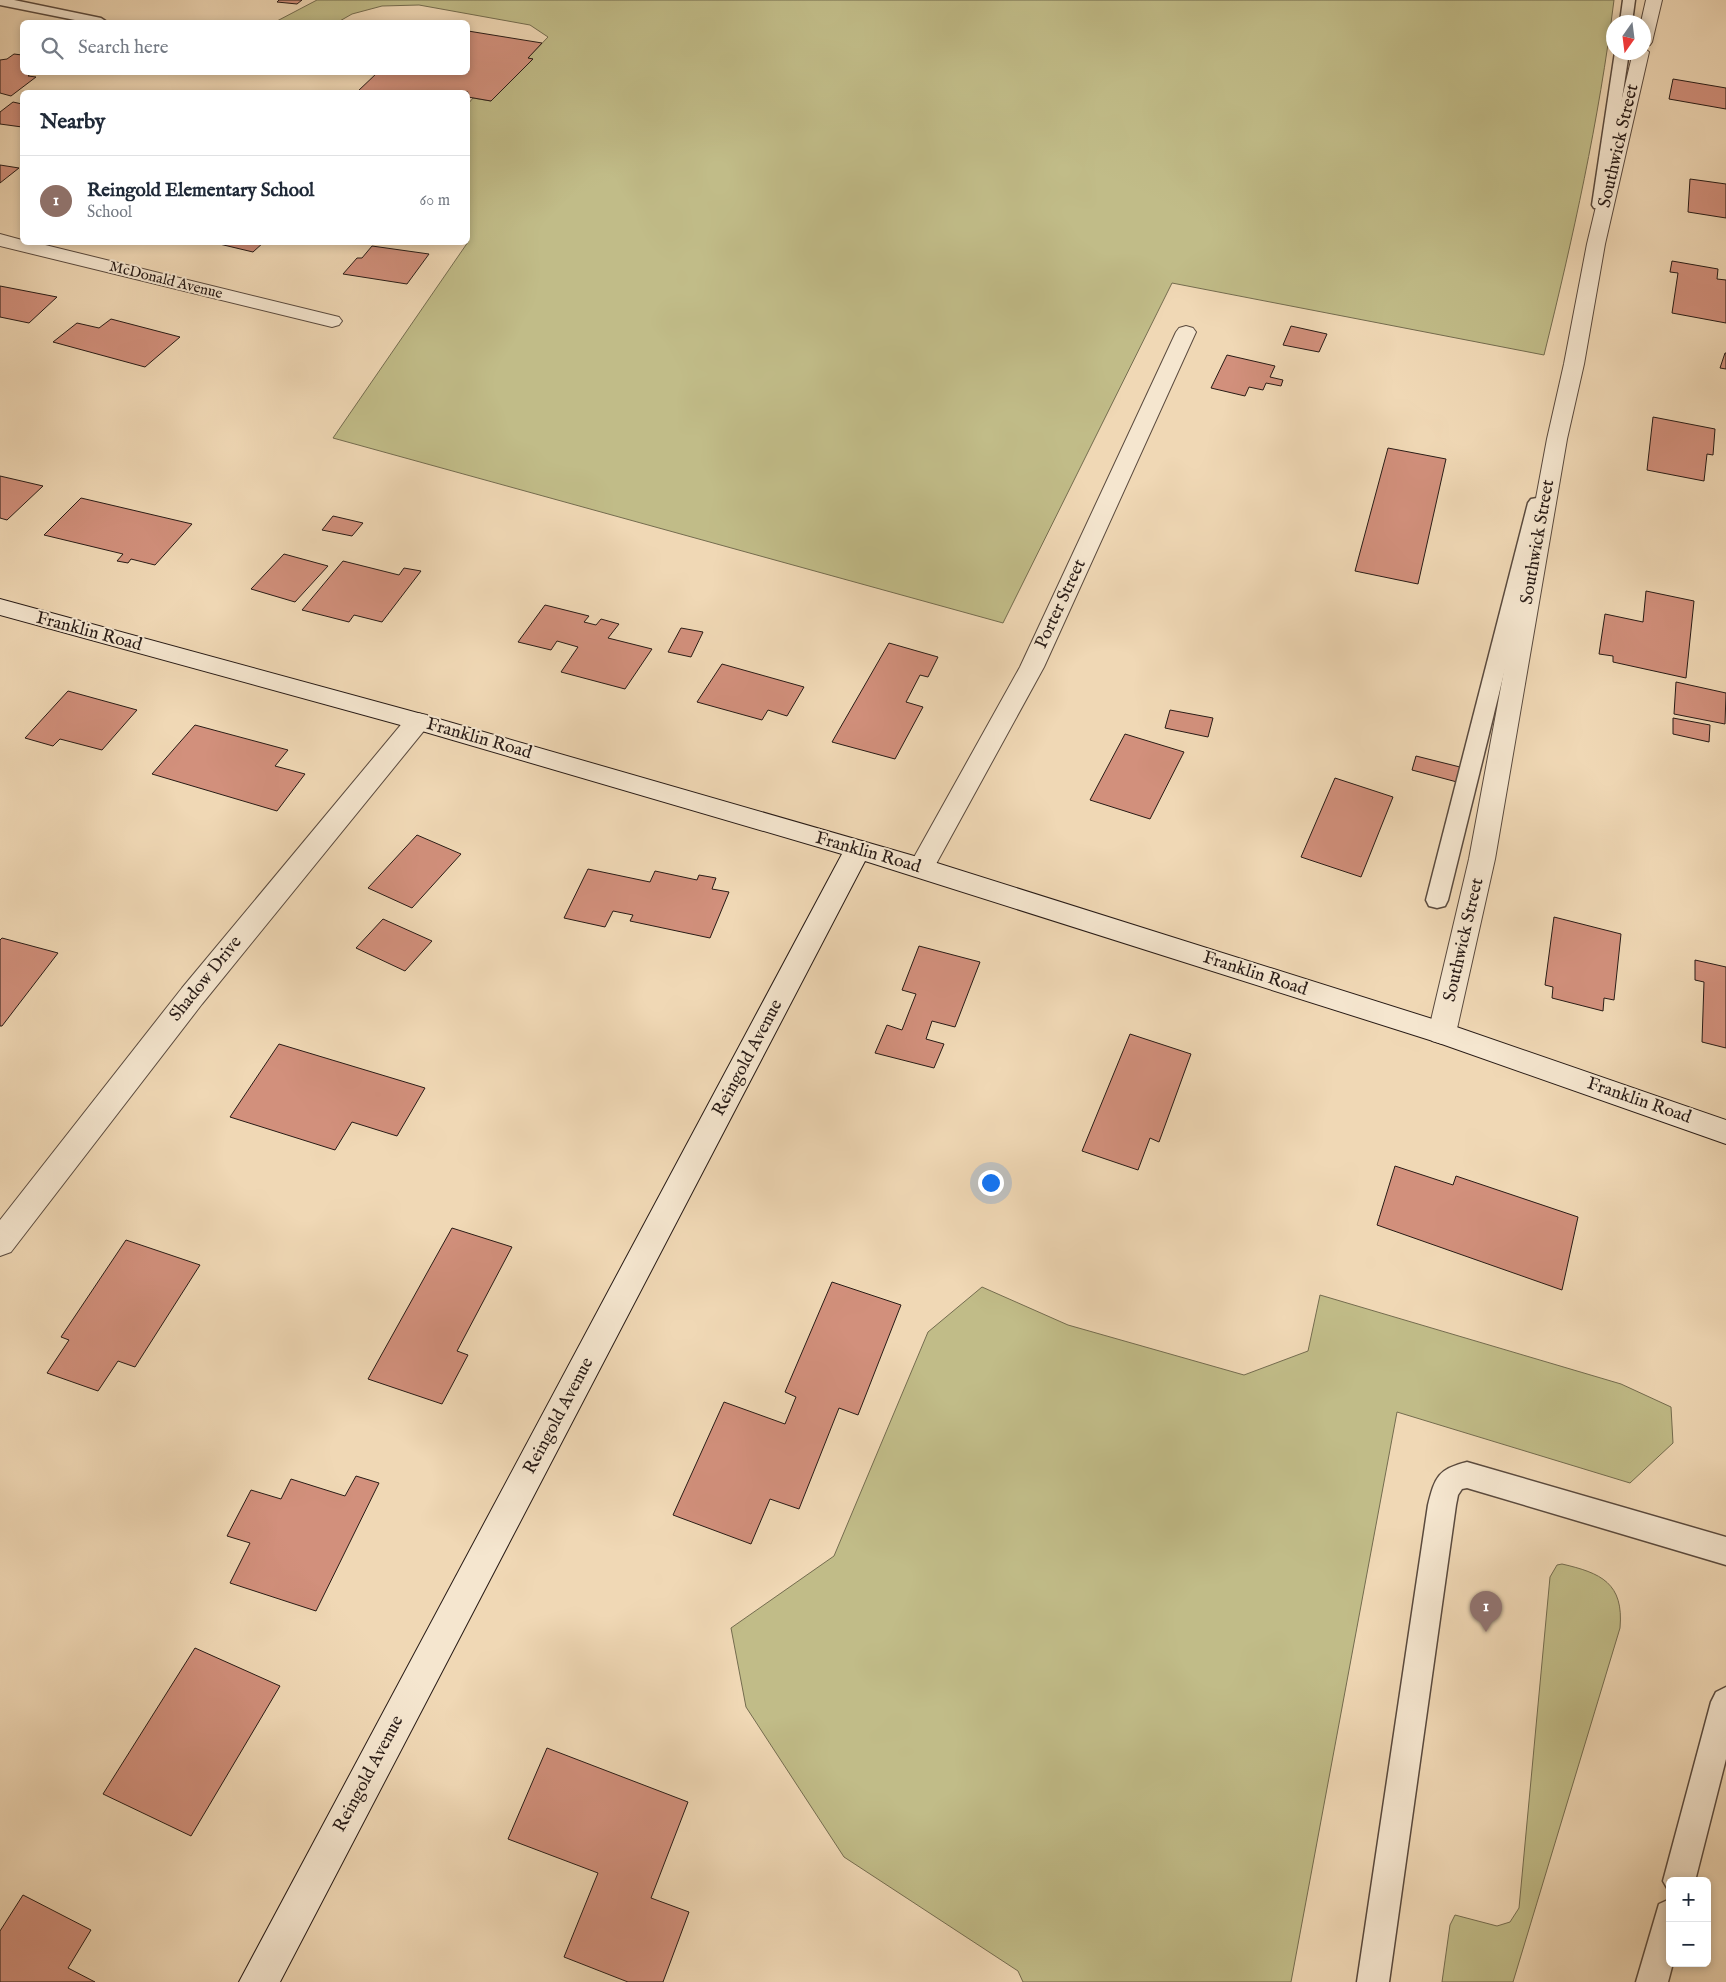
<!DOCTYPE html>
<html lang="en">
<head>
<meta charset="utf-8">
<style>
	:root { --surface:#fff; --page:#f2f2f3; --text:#1f2937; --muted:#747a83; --line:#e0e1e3; --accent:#7c3aed }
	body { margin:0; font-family:"IM FELL English",serif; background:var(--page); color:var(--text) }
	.controls { position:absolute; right:15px; bottom:15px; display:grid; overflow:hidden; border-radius:8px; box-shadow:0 2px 8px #0003 }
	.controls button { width:45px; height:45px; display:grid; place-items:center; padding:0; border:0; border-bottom:1px solid var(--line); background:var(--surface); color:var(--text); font:25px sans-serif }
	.compass { position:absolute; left:1606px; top:15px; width:45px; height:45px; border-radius:50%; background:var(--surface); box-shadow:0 2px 8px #0003; rotate:194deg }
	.you { position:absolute; left:990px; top:1182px; width:18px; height:18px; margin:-12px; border:4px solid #fff; border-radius:50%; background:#1a73e8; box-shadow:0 0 0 8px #1a73e833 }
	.badge { display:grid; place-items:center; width:32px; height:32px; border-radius:50%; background:var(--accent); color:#fff; font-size:16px; font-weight:700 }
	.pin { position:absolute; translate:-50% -41px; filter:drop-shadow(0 1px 2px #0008) }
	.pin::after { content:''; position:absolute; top:26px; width:18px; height:15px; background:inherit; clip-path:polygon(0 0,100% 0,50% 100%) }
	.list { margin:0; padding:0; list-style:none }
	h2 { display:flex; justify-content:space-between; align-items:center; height:65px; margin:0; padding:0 20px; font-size:21px }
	h2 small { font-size:16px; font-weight:400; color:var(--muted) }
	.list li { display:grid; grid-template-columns:32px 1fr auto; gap:15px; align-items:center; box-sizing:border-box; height:90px; padding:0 20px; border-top:1px solid var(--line) }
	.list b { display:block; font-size:19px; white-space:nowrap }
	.list p { margin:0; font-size:16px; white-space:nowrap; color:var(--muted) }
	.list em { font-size:16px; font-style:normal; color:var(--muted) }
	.icon { flex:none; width:28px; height:28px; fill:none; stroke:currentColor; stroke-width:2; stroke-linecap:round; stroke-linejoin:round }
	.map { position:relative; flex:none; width:1726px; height:1982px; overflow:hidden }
	.search { position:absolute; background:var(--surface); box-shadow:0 2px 8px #0003; left:20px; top:20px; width:450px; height:55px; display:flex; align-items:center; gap:12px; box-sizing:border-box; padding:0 18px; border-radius:8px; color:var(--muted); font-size:19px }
	.panel { position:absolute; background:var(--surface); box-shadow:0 2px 8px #0003; left:20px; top:90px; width:450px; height:155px; border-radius:8px }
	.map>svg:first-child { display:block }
	.green { fill:#c1bc88; stroke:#746c4f }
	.building { fill:#d2907c; stroke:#281b16 }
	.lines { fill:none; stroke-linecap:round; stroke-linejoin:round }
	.lane-casing { stroke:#5a4a3e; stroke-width:3 }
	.street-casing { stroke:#5a4a3e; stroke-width:2 }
	.secondary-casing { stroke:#281b16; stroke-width:2 }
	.lane { fill:#f5e6cf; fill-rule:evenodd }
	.street { fill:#f5e6cf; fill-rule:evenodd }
	.secondary { fill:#f5e6cf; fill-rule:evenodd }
	.labels { text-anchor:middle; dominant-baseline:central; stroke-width:4; stroke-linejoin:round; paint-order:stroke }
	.far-street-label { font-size:15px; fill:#281b16; stroke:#f5e6cf }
	.street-label { font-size:18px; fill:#281b16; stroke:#f5e6cf }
</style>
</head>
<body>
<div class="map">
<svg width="1726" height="1982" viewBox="0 0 1726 1982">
	<rect width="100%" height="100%" fill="#f0d8b5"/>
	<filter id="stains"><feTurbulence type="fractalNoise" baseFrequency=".004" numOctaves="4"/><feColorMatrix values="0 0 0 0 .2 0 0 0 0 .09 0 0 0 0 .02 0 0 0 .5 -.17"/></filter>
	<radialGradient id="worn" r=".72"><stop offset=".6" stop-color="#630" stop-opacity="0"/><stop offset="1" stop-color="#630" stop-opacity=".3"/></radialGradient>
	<g class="green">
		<path d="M317,0H1614C1599,120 1573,238 1544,355L1172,283L1003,623L333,438L468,242V104L473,98L491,101L533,59L528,58L548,37L530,25L419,5L382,6L352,14L338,22L277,21Z"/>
		<path d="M982,1287L1068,1325L1244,1375L1308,1351L1320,1295L1621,1384L1671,1407L1673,1443L1630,1483L1397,1412L1291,1982H1023L1018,1971L844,1857L746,1707L731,1628L834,1556L928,1332Z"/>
		<path d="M1562,1564C1601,1573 1624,1583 1620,1628L1513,1982H1442L1450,1925L1455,1915L1497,1926L1510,1922L1519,1908L1550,1577L1557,1565Z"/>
	</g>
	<g class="building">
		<path d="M279,0H302L297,4L277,2Z"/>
		<path d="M468,31L542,43L528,58L533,59L491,101L468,97V92H357L378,72H468Z"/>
		<path d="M14,54L22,55V72H33L28,76L36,77L11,96L0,93V60L7,59Z"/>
		<path d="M1673,79L1726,88V109L1669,99Z"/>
		<path d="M13,102L22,104V127L0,124V112Z"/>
		<path d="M0,165L19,168L0,183Z"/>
		<path d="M1690,179L1726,184V218L1688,212Z"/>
		<path d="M211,242H264L253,252Z"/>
		<path d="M372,246L429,254L407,284L343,274L357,258H362Z"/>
		<path d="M1672,261L1718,269L1717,279L1726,280V323L1672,313L1678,273L1670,272Z"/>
		<path d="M0,286L57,297L29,323L0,317Z"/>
		<path d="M111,319L180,337L145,367L53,342L77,323L99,328Z"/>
		<path d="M1291,326L1327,334L1319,352L1283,345Z"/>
		<path d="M1725,353H1726V369L1720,368Z"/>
		<path d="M1227,355L1275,366L1270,377L1283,380L1281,386L1266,383L1263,390L1249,387L1245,396L1211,388Z"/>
		<path d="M1653,417L1715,429L1713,455L1707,454L1704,481L1647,470Z"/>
		<path d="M1388,448L1446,459L1418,584L1355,571Z"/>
		<path d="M0,476L43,486L7,520L0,518Z"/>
		<path d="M81,498L192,524L155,565L131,559L128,563L117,561L123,554L44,535Z"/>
		<path d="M333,516L363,523L352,536L322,530Z"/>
		<path d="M284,554L328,566L295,602L251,589Z"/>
		<path d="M343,561L399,575L404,568L421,571L382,622L354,615L349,622L302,610Z"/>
		<path d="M1646,591L1694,601L1686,678L1613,662V656L1599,654L1605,614L1643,622Z"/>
		<path d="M545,605L589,616L584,622L596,625L601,619L619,624L608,638L652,649L625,689L561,672L578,647L557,641L551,650L518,642Z"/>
		<path d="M681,628L703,632L691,657L668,652Z"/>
		<path d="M889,643L938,657L928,677L920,675L906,702L923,707L895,759L832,742Z"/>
		<path d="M722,664L804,687L787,716L768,710L762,720L697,702Z"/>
		<path d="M1676,682L1726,693L1725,724L1674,714Z"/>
		<path d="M68,691L137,710L102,750L60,739L53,746L25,738Z"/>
		<path d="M1170,710L1213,718L1208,737L1165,728Z"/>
		<path d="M1673,718L1710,725L1709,742L1673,734Z"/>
		<path d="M195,725L288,750L275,766L305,774L277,811L152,774Z"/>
		<path d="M1125,734L1184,752L1150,819L1090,800Z"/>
		<path d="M1416,756L1460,767L1457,782L1412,770Z"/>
		<path d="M1335,778L1393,797L1361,877L1301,857Z"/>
		<path d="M417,835L461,854L412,908L368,888Z"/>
		<path d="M588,869L650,882L655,871L697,880L699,875L716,878L712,889L729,892L710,938L630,921L633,915L613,911L605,927L564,918Z"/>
		<path d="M1554,917L1621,934L1614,1000L1604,998L1603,1011L1552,998L1553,987L1545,985Z"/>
		<path d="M383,919L432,941L405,971L356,948Z"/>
		<path d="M2,938L58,953L2,1026H0V940Z"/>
		<path d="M919,946L980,962L955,1027L932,1021L926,1039L944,1044L934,1068L875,1053L887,1025L902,1030L916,994L902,990Z"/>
		<path d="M1695,960L1726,967V1048L1702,1042L1704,982L1695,980Z"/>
		<path d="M1130,1034L1191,1054L1159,1142L1150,1138L1138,1170L1082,1151Z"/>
		<path d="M279,1044L425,1088L397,1136L352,1122L335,1150L230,1117Z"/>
		<path d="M1395,1166L1453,1185L1456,1176L1578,1217L1562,1290L1377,1225Z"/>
		<path d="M452,1228L512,1247L457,1351L468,1355L442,1404L368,1379Z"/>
		<path d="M126,1240L200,1265L135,1367L118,1361L98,1391L47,1373L69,1340L61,1337Z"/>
		<path d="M832,1282L901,1305L858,1415L839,1408L799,1509L770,1499L751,1544L673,1515L724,1402L785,1424L796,1397L785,1392Z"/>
		<path d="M356,1476L379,1483L316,1611L230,1583L250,1543L227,1536L251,1490L281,1499L291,1479L345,1496Z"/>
		<path d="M195,1648L280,1686L191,1836L103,1794Z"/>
		<path d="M547,1748L688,1802L651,1898L689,1912L663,1982H628L564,1957L598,1873L508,1839Z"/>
		<path d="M23,1895L91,1930L68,1968L95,1982H0V1931Z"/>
	</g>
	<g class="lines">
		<defs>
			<g id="lane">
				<path d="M0,0H14L101,18L107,22H85L0,5Z"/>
				<path d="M1623,0H1635L1632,22H1620Z"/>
				<path d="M1615,52H1629L1606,205L1604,208H1594L1592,205Z"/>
				<path d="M1537,498L1543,499L1546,503L1448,900L1445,906L1437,908L1429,906L1426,900L1528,503L1531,499Z"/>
				<path d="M1467,1462L1726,1537V1565L1467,1488L1462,1489L1458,1495L1456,1505L1389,1982H1357L1428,1505C1435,1477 1438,1469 1467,1462Z"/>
				<path d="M1726,1687V1759L1695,1881H1670V1893L1663,1881L1711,1702L1716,1692Z"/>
				<path d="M1670,1899V1963H1673L1668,1982H1636L1659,1904Z"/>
			</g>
			<g id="street">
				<path d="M1646,0H1662L1652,42L1650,45L1644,47V22H1641Z"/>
				<path d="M1644,48L1649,52L1605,244L1584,364L1567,439L1495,859L1456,1033L1452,1041L1442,1044L1432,1041L1428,1033L1469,859L1547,439L1564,364L1587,244L1633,52H1644Z"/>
				<path d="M0,234L22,240V242H33L339,317L342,321L339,325L332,327L0,246Z"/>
				<path d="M1186,326L1193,328L1196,332L1044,667L930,875L921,878L912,875L908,868L1020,667L1176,332L1179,328Z"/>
				<path d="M418,713L427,715L430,721L427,727L202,1004L11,1252L0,1256V1220L182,988L409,715Z"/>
			</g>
			<path id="secondary" d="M0,599L418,713L921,858L1442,1022L1726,1120V1144L1436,1042L865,861L280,1982H239L842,854L415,729L0,615Z"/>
		</defs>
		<use href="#lane" class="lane-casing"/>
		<use href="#street" class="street-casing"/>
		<use href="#secondary" class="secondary-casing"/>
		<use href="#lane" class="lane"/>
		<use href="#street" class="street"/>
		<use href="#secondary" class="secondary"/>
	</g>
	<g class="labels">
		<g class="far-street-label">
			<text transform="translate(166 280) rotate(14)">McDonald Avenue</text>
		</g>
		<g class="street-label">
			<text transform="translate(1619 146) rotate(-77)">Southwick Street</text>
			<text transform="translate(1538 542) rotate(-80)">Southwick Street</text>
			<text transform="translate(1061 604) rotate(-65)">Porter Street</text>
			<text transform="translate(89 632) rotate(15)">Franklin Road</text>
			<text transform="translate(479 739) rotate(16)">Franklin Road</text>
			<text transform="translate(868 853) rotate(16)">Franklin Road</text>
			<text transform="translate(1464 940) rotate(-77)">Southwick Street</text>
			<text transform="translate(1255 974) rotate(18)">Franklin Road</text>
			<text transform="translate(206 979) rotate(-51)">Shadow Drive</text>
			<text transform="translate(748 1058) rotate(-62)">Reingold Avenue</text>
			<text transform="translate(1639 1101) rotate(19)">Franklin Road</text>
			<text transform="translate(559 1416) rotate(-62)">Reingold Avenue</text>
			<text transform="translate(369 1774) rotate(-62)">Reingold Avenue</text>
		</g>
	</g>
	<rect width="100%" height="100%" filter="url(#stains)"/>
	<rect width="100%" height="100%" fill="url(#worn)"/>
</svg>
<div class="controls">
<button>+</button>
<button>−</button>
</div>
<svg class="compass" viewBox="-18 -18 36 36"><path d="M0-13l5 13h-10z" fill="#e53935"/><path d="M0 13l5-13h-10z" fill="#747a83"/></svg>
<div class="you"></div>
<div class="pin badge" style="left:1486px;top:1632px;background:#8d6e63">1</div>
<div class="search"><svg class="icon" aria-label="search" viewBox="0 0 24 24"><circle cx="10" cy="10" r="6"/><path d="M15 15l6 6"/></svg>Search here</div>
<section class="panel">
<h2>Nearby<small></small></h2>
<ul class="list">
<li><span class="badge" style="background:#8d6e63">1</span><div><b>Reingold Elementary School</b><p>School</p></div><em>60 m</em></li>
</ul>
</section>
</div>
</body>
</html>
